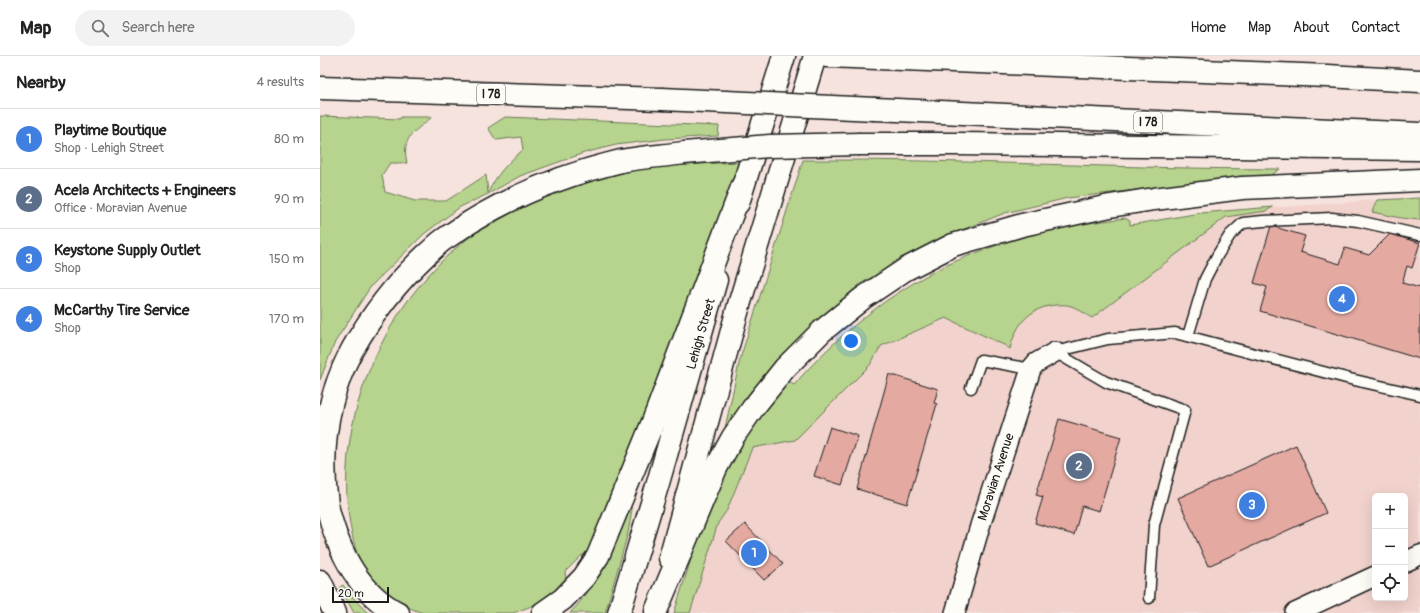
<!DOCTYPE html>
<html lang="en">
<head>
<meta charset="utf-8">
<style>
	:root { --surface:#fff; --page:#f2f2f2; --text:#222; --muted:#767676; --line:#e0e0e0; --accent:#db2777 }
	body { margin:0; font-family:Pangolin,sans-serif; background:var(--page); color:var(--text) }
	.controls { position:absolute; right:12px; bottom:12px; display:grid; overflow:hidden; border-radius:6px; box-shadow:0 4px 16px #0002 }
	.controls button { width:36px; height:36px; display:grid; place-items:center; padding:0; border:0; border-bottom:1px solid var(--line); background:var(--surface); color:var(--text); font:20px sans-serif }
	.scale { position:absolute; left:12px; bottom:10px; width:57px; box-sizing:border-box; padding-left:4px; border:2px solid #1c1c1c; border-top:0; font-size:11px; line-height:14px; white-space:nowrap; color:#1c1c1c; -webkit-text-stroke:3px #fdfcf7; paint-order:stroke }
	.you { position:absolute; left:531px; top:285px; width:14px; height:14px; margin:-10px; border:3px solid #fff; border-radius:50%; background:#1a73e8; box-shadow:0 0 0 6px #1a73e833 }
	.badge { display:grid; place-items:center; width:26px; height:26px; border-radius:50%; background:var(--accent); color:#fff; font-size:13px; font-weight:700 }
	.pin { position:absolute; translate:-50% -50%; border:2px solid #fff; box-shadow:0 1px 4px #0006 }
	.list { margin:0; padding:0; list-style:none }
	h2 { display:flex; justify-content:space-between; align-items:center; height:52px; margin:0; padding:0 16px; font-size:17px }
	h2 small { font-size:13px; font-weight:400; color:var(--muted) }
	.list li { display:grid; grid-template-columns:26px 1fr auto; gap:12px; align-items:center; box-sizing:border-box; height:60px; padding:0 16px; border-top:1px solid var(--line) }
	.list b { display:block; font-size:15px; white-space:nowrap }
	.list p { margin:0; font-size:13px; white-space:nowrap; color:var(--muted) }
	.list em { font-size:13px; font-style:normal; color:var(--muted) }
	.icon { flex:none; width:22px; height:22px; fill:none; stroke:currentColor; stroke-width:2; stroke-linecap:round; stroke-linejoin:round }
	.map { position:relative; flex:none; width:1100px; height:557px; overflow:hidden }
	header { display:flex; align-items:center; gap:24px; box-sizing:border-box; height:56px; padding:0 20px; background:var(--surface); border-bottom:1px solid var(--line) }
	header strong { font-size:19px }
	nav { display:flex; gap:22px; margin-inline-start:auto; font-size:14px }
	.search { width:280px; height:36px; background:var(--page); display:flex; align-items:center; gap:10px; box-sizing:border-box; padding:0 14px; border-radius:22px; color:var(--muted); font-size:15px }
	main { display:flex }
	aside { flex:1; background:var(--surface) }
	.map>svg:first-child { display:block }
	.built { fill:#f1d2cc; fill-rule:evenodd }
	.green { fill:#b6d48d; stroke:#697854 }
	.building { fill:#e4aaa2; stroke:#1c1c1c }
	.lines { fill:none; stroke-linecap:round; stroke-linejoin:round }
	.service-casing { stroke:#1c1c1c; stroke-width:13 }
	.minor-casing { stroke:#1c1c1c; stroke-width:22 }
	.trunk-casing { stroke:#1c1c1c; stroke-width:25 }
	.motorway-casing { stroke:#1c1c1c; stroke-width:25 }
	.service { stroke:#fdfcf7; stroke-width:10 }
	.minor { stroke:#fdfcf7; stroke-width:19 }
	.trunk { stroke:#fdfcf7; stroke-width:22 }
	.motorway { stroke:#fdfcf7; stroke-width:22 }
	.motorway-bridge-casing { stroke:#1c1c1c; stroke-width:25; stroke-linecap:butt }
	.motorway-bridge { stroke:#fdfcf7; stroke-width:22 }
	.labels { text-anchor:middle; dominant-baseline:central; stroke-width:3; stroke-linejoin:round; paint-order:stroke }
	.shield { fill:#fdfcf7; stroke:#605f5e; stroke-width:1 }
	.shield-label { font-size:12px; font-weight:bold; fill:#1c1c1c }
	.street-label { font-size:13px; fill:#1c1c1c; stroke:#fdfcf7 }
</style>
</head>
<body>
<header>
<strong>Map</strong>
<div class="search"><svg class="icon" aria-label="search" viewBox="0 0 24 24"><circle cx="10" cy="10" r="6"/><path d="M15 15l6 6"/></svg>Search here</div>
<nav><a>Home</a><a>Map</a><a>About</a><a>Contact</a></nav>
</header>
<main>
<aside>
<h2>Nearby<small>4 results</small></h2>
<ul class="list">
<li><span class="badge" style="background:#3f7fe0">1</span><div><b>Playtime Boutique</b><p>Shop · Lehigh Street</p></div><em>80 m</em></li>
<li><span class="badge" style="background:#5c6f8a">2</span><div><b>Acela Architects + Engineers</b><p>Office · Moravian Avenue</p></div><em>90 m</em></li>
<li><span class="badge" style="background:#3f7fe0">3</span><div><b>Keystone Supply Outlet</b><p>Shop</p></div><em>150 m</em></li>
<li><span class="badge" style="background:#3f7fe0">4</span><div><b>McCarthy Tire Service</b><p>Shop</p></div><em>170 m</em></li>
</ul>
</aside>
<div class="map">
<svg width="1100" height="557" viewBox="0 0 1100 557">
	<rect width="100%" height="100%" fill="#f6e3de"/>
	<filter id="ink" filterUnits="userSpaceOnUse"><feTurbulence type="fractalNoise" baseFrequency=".025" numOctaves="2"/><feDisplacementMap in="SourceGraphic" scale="8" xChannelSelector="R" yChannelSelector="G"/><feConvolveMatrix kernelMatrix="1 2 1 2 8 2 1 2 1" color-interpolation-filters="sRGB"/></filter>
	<g filter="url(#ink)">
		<path class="built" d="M1057,144L1052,155L1081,162L1100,164V557H370L398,467L407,454L432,392L475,384L550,309L561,290L880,157ZM1055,440H1085V542H1055Z"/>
		<g class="green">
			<path d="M0,60L80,63L81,61H112C94,77 81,80 87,107H70L62,119L65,136L95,145H126L166,119L168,137C176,119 188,106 203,94L201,81L176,84L168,72L185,61L399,70L398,80L345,83L296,89L264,97L200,120L168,138L140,151L104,178L51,230L15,286L0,324Z"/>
			<path d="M483,104C642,103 801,113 960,113L950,120L875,127L748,142L685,157L629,179L540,228L494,271L408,371L405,372L420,303Z"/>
			<path d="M422,106L269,500L262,499L245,516L246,523L234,535L217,548L193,557H104C78,551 53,526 39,504C0,389 57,250 151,180C158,175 166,171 174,167C218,140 270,122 321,113C331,111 341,111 351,110C375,108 399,107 422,106Z"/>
			<path d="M1100,142V164L1081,162L1052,156L1057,144Z"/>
			<path d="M953,151L946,155L906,161L772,262C766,259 758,252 751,250C746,248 740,249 735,249C709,252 696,268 690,293L686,290L626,262L561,290L550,309L475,384L432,392L407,454L398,467L370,557H354L384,462L415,393L462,328L469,326L474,329C515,281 570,236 627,209C658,195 693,183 727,175C753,168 780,166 805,162L810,165V169L880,157Z"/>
			<path d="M310,450L312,454L308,477L285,557H250C265,541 278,524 288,505L287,502L308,451Z"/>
			<path d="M23,529L36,545L48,557H34L20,531Z"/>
		</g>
		<g class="building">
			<path d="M951,170L985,180L980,196L1020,208L1025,192L1049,199L1070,178L1100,187L1092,212L1087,210L1082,227L1100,232V303L940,255L947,231L934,227Z"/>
			<path d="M569,318L618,333L614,347L617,348L587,448L537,433Z"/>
			<path d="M739,363L801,381L779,455L762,450L754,479L715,467L723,441L716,439Z"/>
			<path d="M510,371L538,380L522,429L494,420Z"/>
			<path d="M976,389L1006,457L888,510L858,442Z"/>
			<path d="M425,468L463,508L444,524L406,485Z"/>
		</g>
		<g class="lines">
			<defs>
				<g id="service">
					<path d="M868,280L885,223L897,200L910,179L923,167L943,165L1012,162L1038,165L1100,179"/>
					<path d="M735,296L788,283L855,277L1030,323L1100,339"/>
					<path d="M735,296L786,326L865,354L834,469L829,542"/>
					<path d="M651,332L661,304L711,313"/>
				</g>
				<g id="minor">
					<path d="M1085,506L1100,499"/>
					<path d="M635,557L660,470L711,313L716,307L735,296"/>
					<path d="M975,557L1055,520"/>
				</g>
				<g id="trunk">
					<path d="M418,147L464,0"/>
					<path d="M350,502L419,249L495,0"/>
					<path d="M299,557L338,427L396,224"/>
				</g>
				<g id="motorway">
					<path d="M507,0L1007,20L1100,25"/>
					<path d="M0,32L342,43"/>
					<path d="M555,53L1100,78"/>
					<path d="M540,88H637L1100,93"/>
					<path d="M0,525L15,557"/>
					<path d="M336,555L396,412L413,381L433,352L465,312L502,275L543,242L586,213L633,189L702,169L790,150L834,143L922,132L1100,124"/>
					<path d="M78,557C37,536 17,492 7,449C0,396 6,342 32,294C52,258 77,226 107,198C113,193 119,186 126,182C178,145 239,120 301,105C321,101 343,100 364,97"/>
					<path d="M223,557L243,543L264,521L278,500L333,366L423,129"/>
				</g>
			</defs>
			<use href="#service" class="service-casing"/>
			<use href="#minor" class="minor-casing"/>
			<use href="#trunk" class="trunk-casing"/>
			<use href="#motorway" class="motorway-casing"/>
			<use href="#service" class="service"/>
			<use href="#minor" class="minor"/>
			<use href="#trunk" class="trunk"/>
			<use href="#motorway" class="motorway"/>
			<defs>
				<g id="motorway-bridge">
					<path d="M342,43L555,53"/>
					<path d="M364,97L450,90L540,88"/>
				</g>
			</defs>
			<use href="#motorway-bridge" class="motorway-bridge-casing"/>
			<use href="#motorway-bridge" class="motorway-bridge"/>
		</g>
	</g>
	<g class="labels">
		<g class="shield">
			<rect x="157" y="28" width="28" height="20" rx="3"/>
			<rect x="814" y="56" width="28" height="20" rx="3"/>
		</g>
		<g class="shield-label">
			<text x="171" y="38">I 78</text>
			<text x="828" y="66">I 78</text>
		</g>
		<g class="street-label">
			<text transform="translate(381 278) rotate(-74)">Lehigh Street</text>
			<text transform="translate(676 421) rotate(-72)">Moravian Avenue</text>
		</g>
	</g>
</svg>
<div class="controls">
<button>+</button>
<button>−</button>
<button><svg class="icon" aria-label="locate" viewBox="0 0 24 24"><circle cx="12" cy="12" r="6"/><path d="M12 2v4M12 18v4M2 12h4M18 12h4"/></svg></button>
</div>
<div class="scale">20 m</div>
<div class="you"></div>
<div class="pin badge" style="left:434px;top:497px;background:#3f7fe0">1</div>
<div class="pin badge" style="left:759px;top:410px;background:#5c6f8a">2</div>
<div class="pin badge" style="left:932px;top:449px;background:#3f7fe0">3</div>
<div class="pin badge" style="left:1022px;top:243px;background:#3f7fe0">4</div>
</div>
</main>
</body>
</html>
